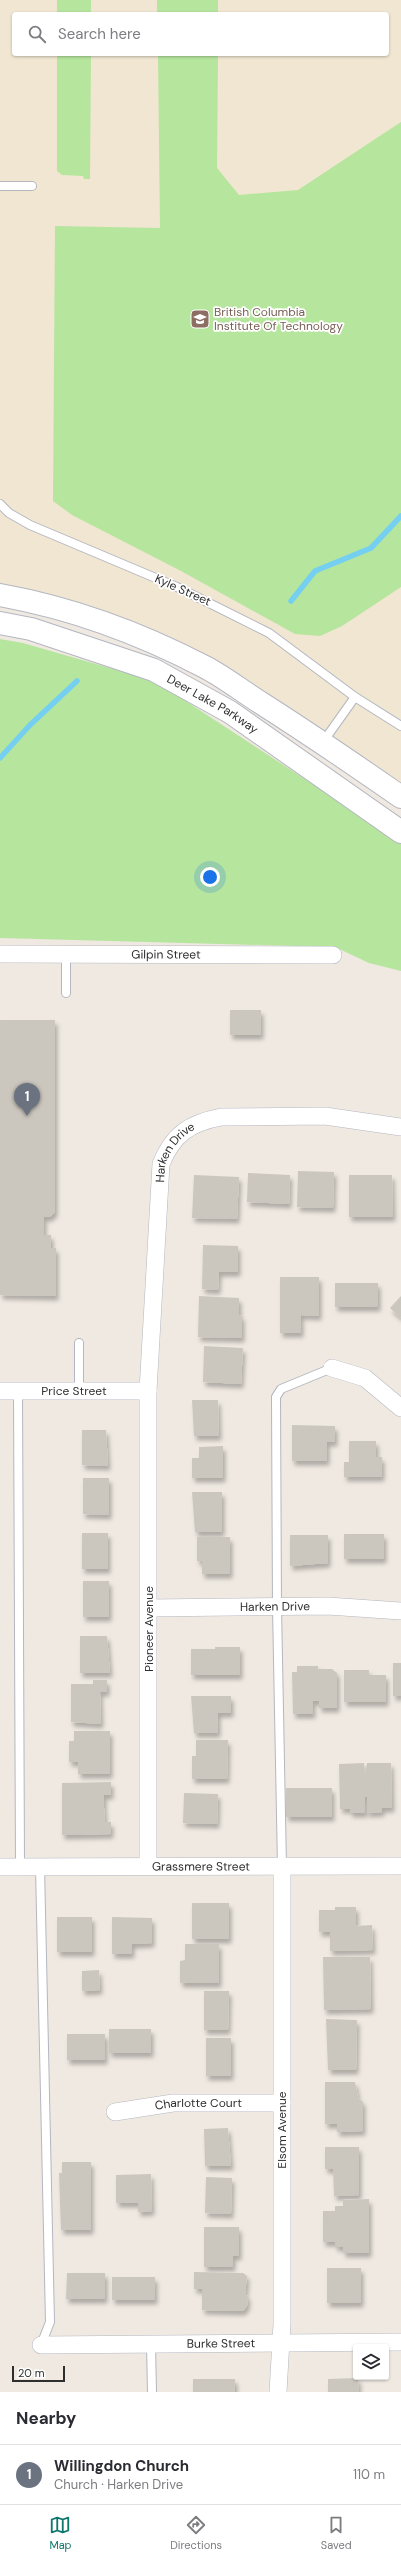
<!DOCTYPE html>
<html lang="en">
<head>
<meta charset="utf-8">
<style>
	:root { --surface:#fff; --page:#f2f2f3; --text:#2b2b33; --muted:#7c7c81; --line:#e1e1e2; --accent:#0f766e }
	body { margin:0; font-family:"DM Sans",sans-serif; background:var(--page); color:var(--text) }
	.controls { position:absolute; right:12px; bottom:12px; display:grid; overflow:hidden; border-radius:4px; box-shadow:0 1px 3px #0004 }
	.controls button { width:36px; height:36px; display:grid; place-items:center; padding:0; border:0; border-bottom:1px solid var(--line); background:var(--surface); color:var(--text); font:20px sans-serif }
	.scale { position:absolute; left:12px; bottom:10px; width:53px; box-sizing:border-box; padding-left:4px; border:2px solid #2e2e2e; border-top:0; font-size:11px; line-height:14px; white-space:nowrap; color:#2e2e2e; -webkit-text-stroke:3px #fff; paint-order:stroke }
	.you { position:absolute; left:210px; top:877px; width:14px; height:14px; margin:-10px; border:3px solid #fff; border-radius:50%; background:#1a73e8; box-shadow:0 0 0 6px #1a73e833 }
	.badge { display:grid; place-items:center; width:26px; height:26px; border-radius:50%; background:var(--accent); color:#fff; font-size:13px; font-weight:700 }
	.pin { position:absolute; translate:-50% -33px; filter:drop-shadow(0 1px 2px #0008) }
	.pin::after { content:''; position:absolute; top:21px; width:14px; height:12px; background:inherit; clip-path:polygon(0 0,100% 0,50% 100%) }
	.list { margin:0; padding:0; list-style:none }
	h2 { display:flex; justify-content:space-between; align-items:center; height:52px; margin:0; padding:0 16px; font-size:17px }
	h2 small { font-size:13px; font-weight:400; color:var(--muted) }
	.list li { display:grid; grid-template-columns:26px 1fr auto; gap:12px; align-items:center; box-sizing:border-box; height:60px; padding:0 16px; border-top:1px solid var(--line) }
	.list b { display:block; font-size:15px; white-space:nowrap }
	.list p { margin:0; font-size:13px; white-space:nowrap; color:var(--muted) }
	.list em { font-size:13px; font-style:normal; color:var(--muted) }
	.icon { flex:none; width:22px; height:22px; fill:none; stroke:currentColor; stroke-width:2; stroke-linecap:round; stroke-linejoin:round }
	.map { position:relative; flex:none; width:401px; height:2392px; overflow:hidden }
	.search { position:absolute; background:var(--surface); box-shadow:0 1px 3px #0004; left:12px; right:12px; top:12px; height:44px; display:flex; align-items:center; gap:10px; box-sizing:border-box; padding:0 14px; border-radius:4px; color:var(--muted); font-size:15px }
	.sheet { height:112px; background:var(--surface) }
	nav { display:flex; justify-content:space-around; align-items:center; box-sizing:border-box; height:56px; border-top:1px solid var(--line); background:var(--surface); font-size:11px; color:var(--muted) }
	nav a { display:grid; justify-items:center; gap:2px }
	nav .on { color:var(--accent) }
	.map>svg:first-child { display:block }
	.education { fill:#f0e6d1; fill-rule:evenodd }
	.green { fill:#b6e59e }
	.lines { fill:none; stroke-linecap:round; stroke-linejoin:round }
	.stream { stroke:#75cff0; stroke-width:5.5 }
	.building { fill:#cbc7bf; filter:url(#shadow) }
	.service-casing { stroke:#b4b7c1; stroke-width:10 }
	.minor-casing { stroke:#b4b7c1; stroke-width:18 }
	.secondary-casing { stroke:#b4b7c1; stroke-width:24 }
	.service { stroke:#fff; stroke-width:8 }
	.minor { stroke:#fff; stroke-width:17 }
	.secondary { stroke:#fff; stroke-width:22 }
	.labels { text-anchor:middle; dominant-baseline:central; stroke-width:3.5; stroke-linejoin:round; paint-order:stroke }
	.education-label { font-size:12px; fill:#785e54; stroke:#fff; text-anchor:start }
	.street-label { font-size:12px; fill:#2e2e2e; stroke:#fff }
</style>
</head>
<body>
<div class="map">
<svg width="401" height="2392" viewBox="0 0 401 2392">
	<defs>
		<filter id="shadow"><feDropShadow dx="2.5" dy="4.5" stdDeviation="2" flood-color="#0004"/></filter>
	</defs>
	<rect width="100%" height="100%" fill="#efe9e1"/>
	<path class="education" d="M0,0H401V786L179,642L134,622L78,602L41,592L0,584ZM14,14H387V54H14Z"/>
	<g class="green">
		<rect x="57" y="0" width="34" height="14"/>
		<rect x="157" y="0" width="61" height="14"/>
		<path d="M57,54H91L90,179H84L83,176L62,175L57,171Z"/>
		<path d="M158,54H218L217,168L239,195L298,190L401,122V587L342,626L320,636L295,634L181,571L72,515L53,501L55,226L160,228Z"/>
		<path d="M0,639L23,643L155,681L401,842V971L369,963L335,947L0,938Z"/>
	</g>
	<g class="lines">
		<g class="stream">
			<path d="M291,601L315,571L371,548L401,516"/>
			<path d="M0,758L30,725L77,681"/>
		</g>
	</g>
	<g class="building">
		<rect x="230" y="1010" width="31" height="25"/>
		<path d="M0,1020H55V1212L50,1217H44V1235H51V1248H56V1296L0,1295Z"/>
		<path d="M298,1171L334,1172L333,1208L297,1207Z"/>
		<path d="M248,1173L290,1175L289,1204L247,1202Z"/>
		<path d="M194,1175L239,1177L237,1219L192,1218Z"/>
		<path d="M349,1175H392L393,1217H349Z"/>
		<path d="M203,1245L238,1246V1272H219L218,1290L202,1289Z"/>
		<path d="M280,1277H319V1316L301,1315V1333H280Z"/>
		<rect x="335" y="1283" width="43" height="24"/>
		<path d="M199,1296L239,1298V1315L242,1316V1338L198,1337Z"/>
		<path d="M401,1296V1318L390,1308Z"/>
		<path d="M204,1346L243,1348L241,1384L203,1382Z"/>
		<path d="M192,1400H218L219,1436H194Z"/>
		<path d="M292,1425L335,1426V1442H327V1461H292Z"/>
		<path d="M82,1430H106L108,1466L82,1465Z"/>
		<path d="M349,1441H376V1457H382V1477H344V1462H349Z"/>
		<path d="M223,1446V1478H192V1458H199V1447Z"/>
		<path d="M83,1478H109V1515L83,1514Z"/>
		<path d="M192,1492H222V1532H195Z"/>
		<rect x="82" y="1533" width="26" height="36"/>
		<rect x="344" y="1534" width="40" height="25"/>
		<path d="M290,1535H328V1563L290,1566Z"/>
		<path d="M197,1537H230V1574H202V1561H197Z"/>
		<rect x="83" y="1581" width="26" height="36"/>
		<path d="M80,1636H107L110,1673H80Z"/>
		<path d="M215,1647H240V1675H191V1649H215Z"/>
		<rect x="393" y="1663" width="8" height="33"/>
		<path d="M297,1666H318V1669H332L337,1673V1708H319V1701H313V1714H293L292,1672H297Z"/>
		<path d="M344,1670H369V1675H386V1702H344Z"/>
		<path d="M93,1680H107V1692H100L101,1724L71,1722V1684H93Z"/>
		<path d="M191,1696H231V1713H218V1733H194Z"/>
		<path d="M74,1731H110V1774H78V1762H69V1741H74Z"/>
		<path d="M196,1740H228L227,1779H192V1756H196Z"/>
		<path d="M364,1763L365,1775L367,1763H391L392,1808H382V1812L367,1813V1797H365V1813H350V1809H340L339,1764Z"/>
		<path d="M111,1782V1795H104V1808L105,1822H111V1834L62,1835V1783Z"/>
		<rect x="286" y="1788" width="46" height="29"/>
		<path d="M184,1793L218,1794L217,1824L183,1823Z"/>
		<rect x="192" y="1903" width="37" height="36"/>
		<path d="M335,1907H356V1926L372,1925L373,1950L330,1951V1932H319V1910H335Z"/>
		<rect x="57" y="1917" width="35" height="35"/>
		<path d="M112,1917L152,1918V1943L132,1944V1954H112Z"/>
		<path d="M185,1944H219V1983H180V1961L185,1960Z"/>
		<path d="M323,1957H370L371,2009L324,2010Z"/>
		<path d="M99,1970L100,1990L82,1991V1971Z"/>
		<path d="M204,1991H229L228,2030H204Z"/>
		<path d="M326,2019L357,2020L356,2070H328Z"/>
		<rect x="109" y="2029" width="42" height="24"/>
		<rect x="67" y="2034" width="38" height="26"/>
		<rect x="206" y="2038" width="25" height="38"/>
		<path d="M325,2082H355L358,2098L363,2102V2131L337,2132V2124H325Z"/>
		<path d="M228,2128L231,2166H205L204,2129Z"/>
		<path d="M325,2147H359V2195L334,2196L333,2169H325Z"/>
		<path d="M62,2162H91V2230H61L59,2173H62Z"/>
		<path d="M151,2174L152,2211L138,2212V2203H116V2175Z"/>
		<path d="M206,2177L232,2178L231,2214L205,2213Z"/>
		<path d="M369,2199V2253H343V2247H335V2242H323V2211H335V2206H343V2200Z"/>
		<path d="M204,2227H239V2256H233V2267H204Z"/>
		<rect x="327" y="2268" width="34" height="35"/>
		<path d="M194,2272L243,2273L247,2276L245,2295L248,2296L247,2306L243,2311L202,2310V2289H194Z"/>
		<path d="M67,2273H105V2299H66Z"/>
		<rect x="112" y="2277" width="43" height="23"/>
		<path d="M358,2378L359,2392H328V2379Z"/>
		<rect x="193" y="2379" width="42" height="13"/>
	</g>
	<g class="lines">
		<defs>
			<g id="service">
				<path d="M0,186H32"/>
				<path d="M0,504L9,513L30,525L177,587L269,633L355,697L401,726"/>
				<path d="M323,742L355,697"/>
				<path d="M66,954V993"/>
				<path d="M79,1390V1343"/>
				<path d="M18,1391L20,1867"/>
				<path d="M40,1867L50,2322L41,2345"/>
				<path d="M282,1867L277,1607L276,1397L281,1389L332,1368"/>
				<path d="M151,2344L152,2392"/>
			</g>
			<g id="minor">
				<path id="s1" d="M0,954L333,955"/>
				<path d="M332,1368L365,1378L401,1408"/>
				<path id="s2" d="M0,1391H148"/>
				<path id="s3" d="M149,1608L328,1606L401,1611"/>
				<path id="s4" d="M148,1866V1391L161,1164C173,1134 190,1123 221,1117L325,1116L401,1127"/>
				<path id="s5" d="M0,1867L401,1866"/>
				<path id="s6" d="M115,2112L173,2103H282"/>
				<path id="s7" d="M41,2345L401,2342"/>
				<path d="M278,2392L282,2324V1867"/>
			</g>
			<g id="secondary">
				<path d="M0,595C72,608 140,633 205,667C224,677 242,691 261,703C308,733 355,765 401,797"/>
				<path id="s8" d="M0,623L31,629L154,670L230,712L401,832"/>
			</g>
		</defs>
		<use href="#service" class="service-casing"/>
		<use href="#minor" class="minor-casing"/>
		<use href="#secondary" class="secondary-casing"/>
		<use href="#service" class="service"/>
		<use href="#minor" class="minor"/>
		<use href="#secondary" class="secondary"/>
	</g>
	<defs>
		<symbol id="university-square" viewBox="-11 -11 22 22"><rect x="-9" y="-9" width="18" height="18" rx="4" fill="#8d6e63" stroke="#fff"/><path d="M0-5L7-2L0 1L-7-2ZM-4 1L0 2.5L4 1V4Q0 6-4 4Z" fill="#fff"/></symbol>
	</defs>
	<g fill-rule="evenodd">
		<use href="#university-square" x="189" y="308" width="22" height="22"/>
	</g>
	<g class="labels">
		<g class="education-label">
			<text x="214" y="312">British Columbia<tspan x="214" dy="14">Institute Of Technology</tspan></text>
		</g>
		<g class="street-label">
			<text transform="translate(183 590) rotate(24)">Kyle Street</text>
			<text stroke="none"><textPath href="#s8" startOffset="229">Deer Lake Parkway</textPath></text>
			<text stroke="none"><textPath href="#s1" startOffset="166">Gilpin Street</textPath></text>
			<text stroke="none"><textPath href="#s4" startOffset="719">Harken Drive</textPath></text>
			<text stroke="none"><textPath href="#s2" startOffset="74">Price Street</textPath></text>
			<text stroke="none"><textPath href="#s3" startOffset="126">Harken Drive</textPath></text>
			<text transform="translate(149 1629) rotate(-90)">Pioneer Avenue</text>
			<text stroke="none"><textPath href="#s5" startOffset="201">Grassmere Street</textPath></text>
			<text stroke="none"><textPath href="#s6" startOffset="84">Charlotte Court</textPath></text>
			<text transform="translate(282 2130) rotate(-90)">Elsom Avenue</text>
			<text stroke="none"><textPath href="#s7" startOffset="180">Burke Street</textPath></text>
		</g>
	</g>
</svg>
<div class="controls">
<button><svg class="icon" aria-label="layers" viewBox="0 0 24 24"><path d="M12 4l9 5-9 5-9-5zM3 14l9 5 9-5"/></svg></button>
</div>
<div class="scale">20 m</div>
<div class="you"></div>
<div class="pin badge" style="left:27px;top:1116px;background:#6b7280">1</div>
<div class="search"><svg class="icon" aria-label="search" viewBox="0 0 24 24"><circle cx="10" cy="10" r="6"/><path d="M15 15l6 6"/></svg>Search here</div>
</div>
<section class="sheet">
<h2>Nearby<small></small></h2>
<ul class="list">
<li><span class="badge" style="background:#6b7280">1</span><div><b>Willingdon Church</b><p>Church · Harken Drive</p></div><em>110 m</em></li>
</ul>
</section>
<nav>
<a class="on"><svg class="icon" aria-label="map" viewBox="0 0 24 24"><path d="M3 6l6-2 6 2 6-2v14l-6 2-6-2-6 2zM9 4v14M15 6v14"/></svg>Map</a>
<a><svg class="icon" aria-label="directions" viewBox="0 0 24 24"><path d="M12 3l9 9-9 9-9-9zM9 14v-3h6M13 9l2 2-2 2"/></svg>Directions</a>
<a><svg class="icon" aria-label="saved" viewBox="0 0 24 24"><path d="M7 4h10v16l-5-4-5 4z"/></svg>Saved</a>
</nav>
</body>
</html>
